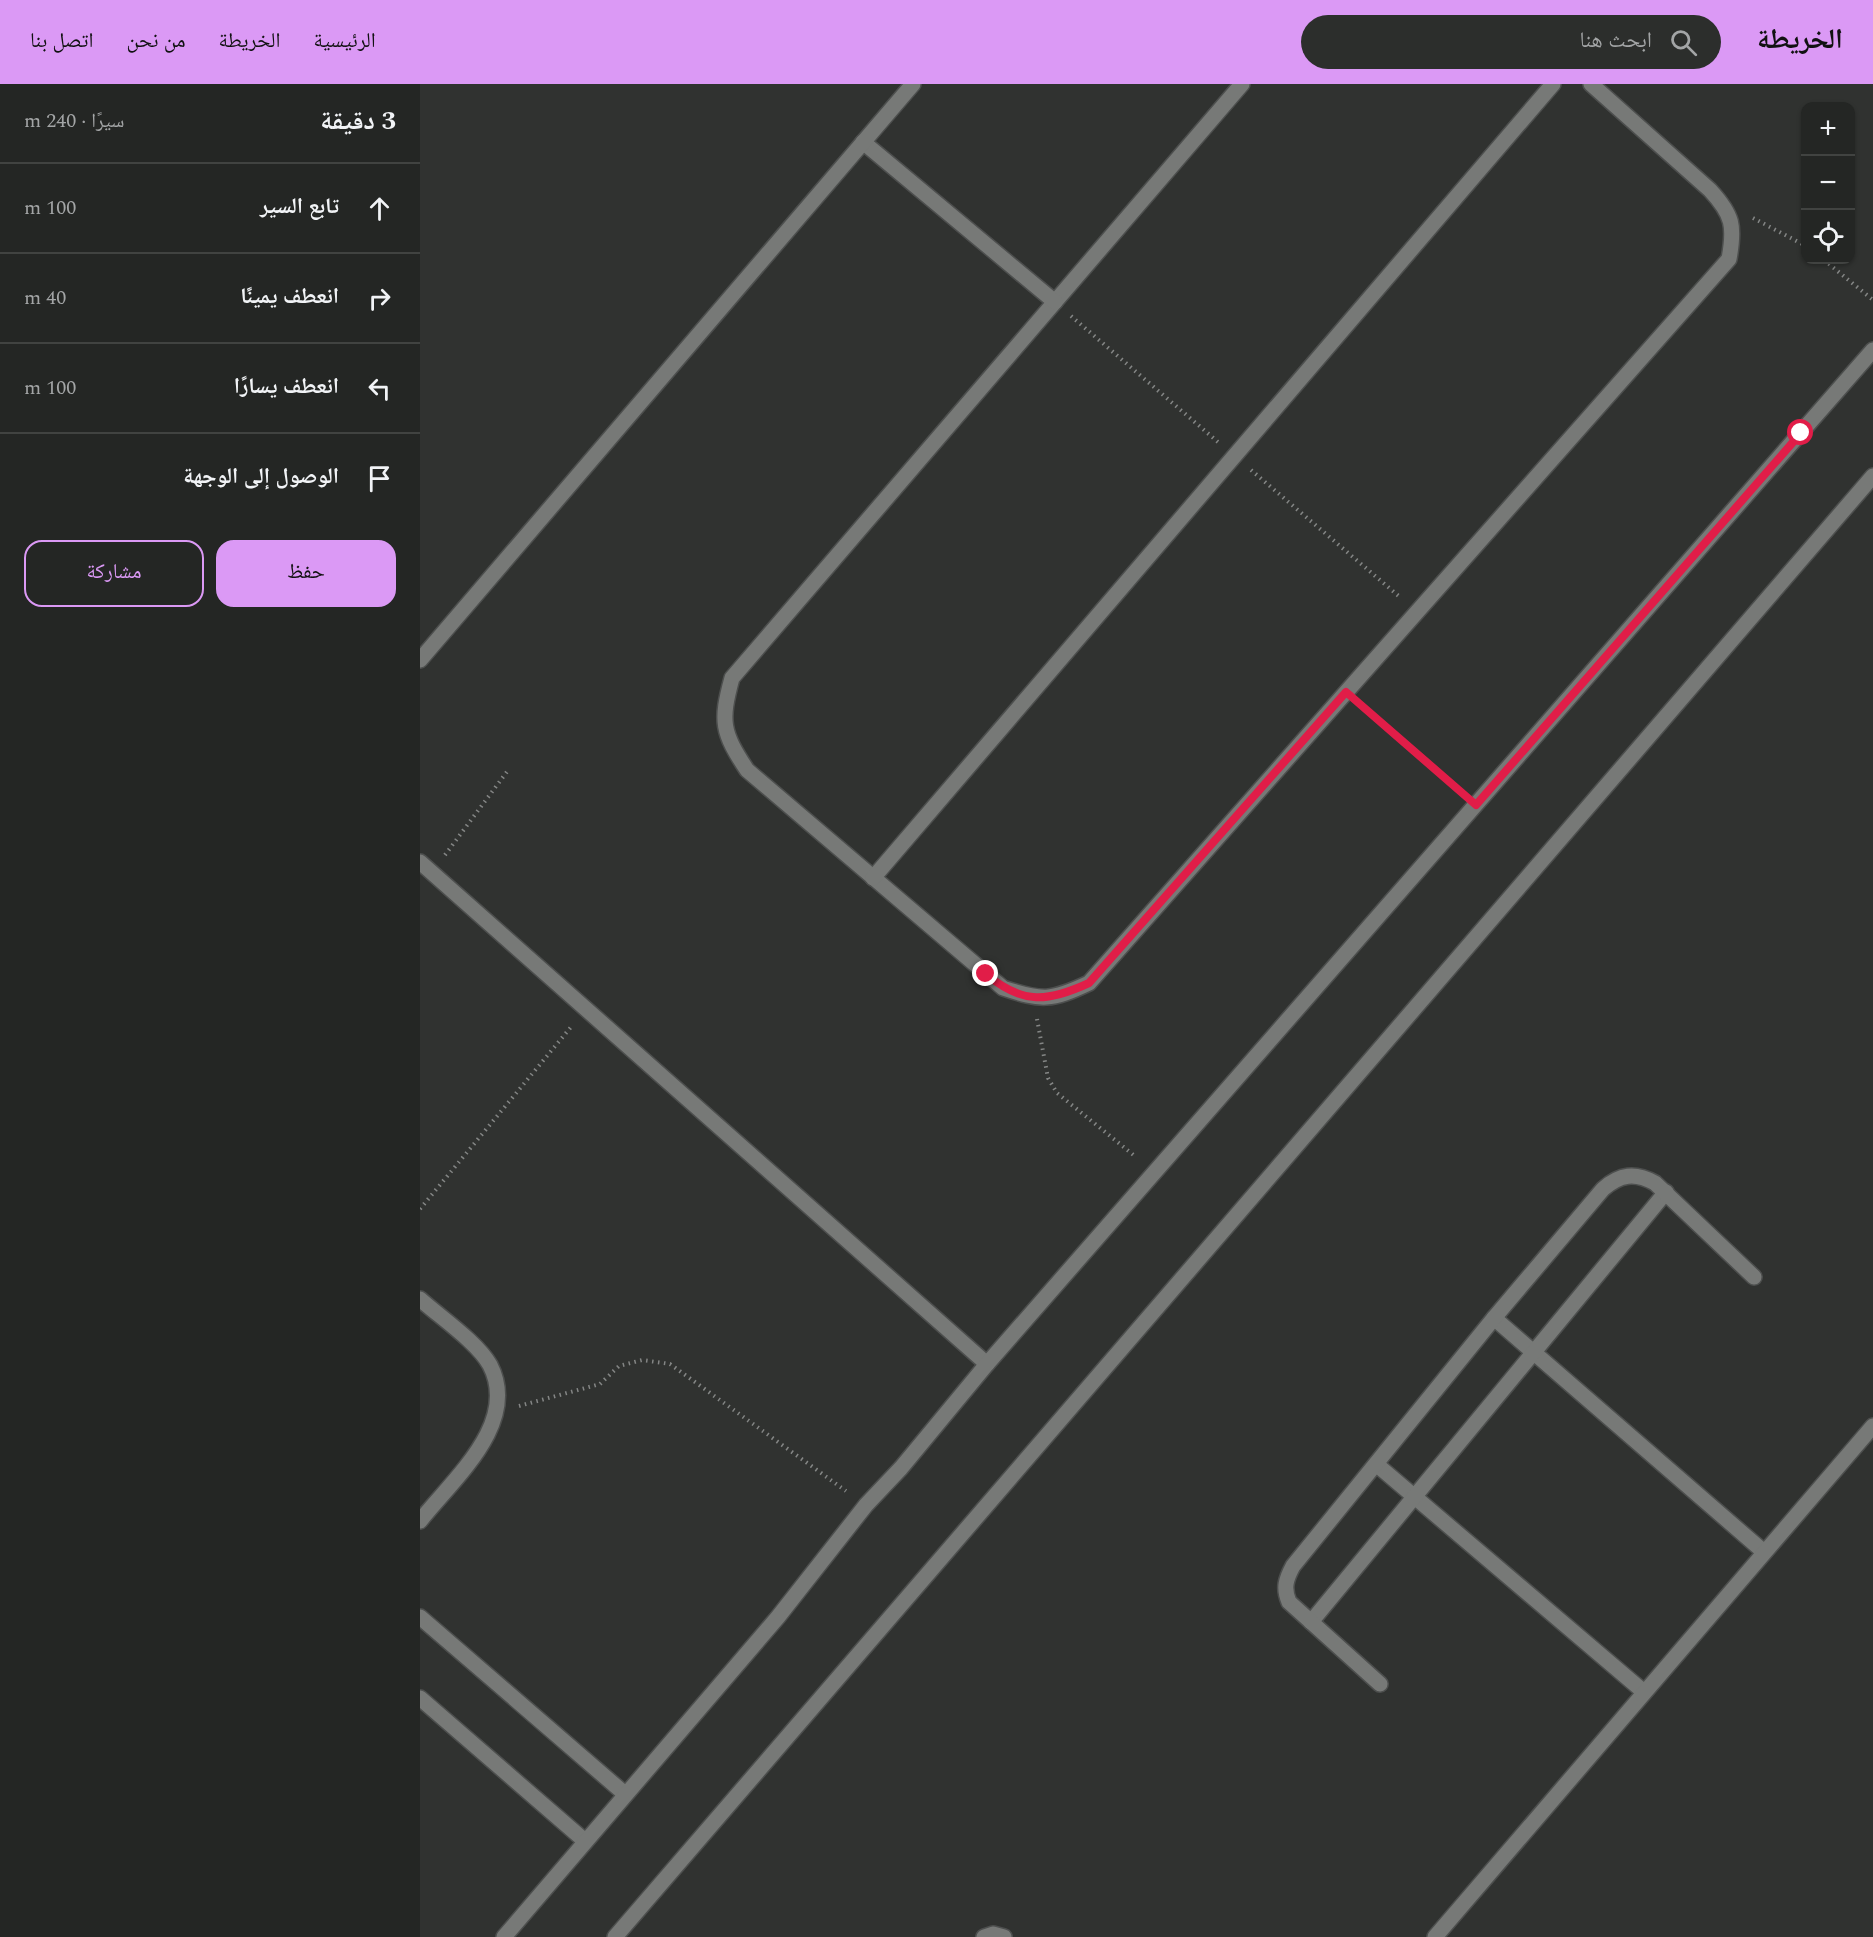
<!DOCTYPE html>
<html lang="ar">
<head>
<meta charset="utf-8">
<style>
	:root { --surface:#242624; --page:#2c2e2c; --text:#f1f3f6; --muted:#a3a5a6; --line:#414341; --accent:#db99f5 }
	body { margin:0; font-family:Spectral,"Noto Naskh Arabic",serif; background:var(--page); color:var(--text); direction:rtl }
	.controls { position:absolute; right:18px; top:18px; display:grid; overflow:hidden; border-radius:12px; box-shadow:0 2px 4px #0004 }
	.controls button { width:54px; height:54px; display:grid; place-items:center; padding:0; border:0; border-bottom:2px solid var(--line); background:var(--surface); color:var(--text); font:30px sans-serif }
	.stop { position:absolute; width:18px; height:18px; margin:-14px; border:4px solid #e11d48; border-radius:50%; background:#fff }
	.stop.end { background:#e11d48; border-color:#fff; box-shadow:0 2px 6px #0008 }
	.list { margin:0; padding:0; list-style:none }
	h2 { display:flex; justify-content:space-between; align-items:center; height:78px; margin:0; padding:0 24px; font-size:26px }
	h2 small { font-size:20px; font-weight:400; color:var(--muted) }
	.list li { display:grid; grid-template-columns:39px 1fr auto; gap:18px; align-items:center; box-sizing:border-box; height:90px; padding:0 24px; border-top:2px solid var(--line) }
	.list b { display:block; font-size:22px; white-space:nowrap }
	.list em { font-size:20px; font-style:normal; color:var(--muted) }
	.actions { display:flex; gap:12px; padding:18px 24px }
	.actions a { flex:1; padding:14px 0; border:2px solid var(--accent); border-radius:18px; text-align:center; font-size:21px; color:var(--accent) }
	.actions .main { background:var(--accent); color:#111 }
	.icon { flex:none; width:33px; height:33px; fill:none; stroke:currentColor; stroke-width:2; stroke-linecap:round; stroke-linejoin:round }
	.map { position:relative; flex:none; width:1453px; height:1853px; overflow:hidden; direction:ltr }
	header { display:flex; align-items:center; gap:36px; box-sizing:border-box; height:84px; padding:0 30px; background:var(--accent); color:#111 }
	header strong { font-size:28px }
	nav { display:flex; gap:33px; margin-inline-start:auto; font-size:21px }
	.search { width:420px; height:54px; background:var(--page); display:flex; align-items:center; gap:15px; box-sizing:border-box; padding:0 21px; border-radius:33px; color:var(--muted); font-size:22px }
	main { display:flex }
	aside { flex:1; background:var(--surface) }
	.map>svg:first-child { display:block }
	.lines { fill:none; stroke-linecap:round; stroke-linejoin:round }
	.street-casing { stroke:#4d4f4e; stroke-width:18 }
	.path { stroke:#848685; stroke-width:4; stroke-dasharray:1.5 4.5; stroke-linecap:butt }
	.street { stroke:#777977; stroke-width:15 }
	.route { stroke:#e11d48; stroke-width:8 }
</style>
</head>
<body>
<header>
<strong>الخريطة</strong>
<div class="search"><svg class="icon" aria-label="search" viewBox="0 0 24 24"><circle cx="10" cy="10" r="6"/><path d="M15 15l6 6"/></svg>ابحث هنا</div>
<nav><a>الرئيسية</a><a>الخريطة</a><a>من نحن</a><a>اتصل بنا</a></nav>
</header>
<main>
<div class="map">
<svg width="1453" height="1853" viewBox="0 0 1453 1853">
	<rect width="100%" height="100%" fill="#303230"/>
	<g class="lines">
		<defs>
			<g id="street">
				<path d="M822,0L312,594C300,638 302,648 327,686L583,904C622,917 631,917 669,899L1309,175C1315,142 1313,131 1290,106L1171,0"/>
				<path d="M443,58L635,218"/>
				<path d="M0,576L493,0"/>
				<path d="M0,778L567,1280"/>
				<path d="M453,794L1133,0"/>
				<path d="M0,1215C20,1233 57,1258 70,1281C100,1339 34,1394 0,1437"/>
				<path d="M1074,1234L1344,1468"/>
				<path d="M956,1380L1224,1608"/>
				<path d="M0,1533L205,1710"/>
				<path d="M891,1538L1246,1108"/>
				<path d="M960,1600L869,1518C863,1504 866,1495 873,1482L1074,1234L1183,1105C1200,1090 1215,1088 1235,1099L1334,1193"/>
				<path d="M0,1614L165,1757"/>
				<path d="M84,1853L358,1533L446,1421L481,1384L567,1280L1453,266"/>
				<path d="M195,1853L1453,392"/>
				<path d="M564,1853L573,1850L584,1853"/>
				<path d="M1015,1853L1453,1342"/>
			</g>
		</defs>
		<use href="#street" class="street-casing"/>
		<g class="path">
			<path d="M1333,134L1386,162"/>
			<path d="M1404,176L1453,216"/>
			<path d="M651,232L798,358"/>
			<path d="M831,386L981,514"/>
			<path d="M943,622L1038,706"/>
			<path d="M25,771L89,685"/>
			<path d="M617,935L628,994L637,1009L716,1073"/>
			<path d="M0,1125L151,943"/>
			<path d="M99,1322L180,1300L199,1282L222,1276L250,1280L426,1407"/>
		</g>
		<use href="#street" class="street"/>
	</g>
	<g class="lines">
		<path class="route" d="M566,890C603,921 628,918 669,899L926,608L1056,721L1381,349"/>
	</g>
</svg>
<div class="controls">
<button>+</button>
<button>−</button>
<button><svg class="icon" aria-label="locate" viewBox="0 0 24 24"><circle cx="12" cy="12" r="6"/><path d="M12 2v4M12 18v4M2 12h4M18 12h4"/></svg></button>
</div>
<div class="stop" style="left:1381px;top:349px"></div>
<div class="stop end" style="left:566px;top:890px"></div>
</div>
<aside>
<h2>3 دقيقة<small>سيرًا · 240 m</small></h2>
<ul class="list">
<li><svg class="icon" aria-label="ahead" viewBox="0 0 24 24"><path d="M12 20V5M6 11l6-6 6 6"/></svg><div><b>تابع السير</b></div><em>100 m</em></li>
<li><svg class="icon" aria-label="right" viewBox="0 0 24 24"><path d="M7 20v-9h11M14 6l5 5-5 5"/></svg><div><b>انعطف يمينًا</b></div><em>40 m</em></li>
<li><svg class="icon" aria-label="left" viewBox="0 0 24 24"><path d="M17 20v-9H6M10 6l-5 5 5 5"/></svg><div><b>انعطف يسارًا</b></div><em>100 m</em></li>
<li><svg class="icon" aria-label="arrive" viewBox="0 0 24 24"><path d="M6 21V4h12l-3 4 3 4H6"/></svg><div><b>الوصول إلى الوجهة</b></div></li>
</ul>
<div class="actions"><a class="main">حفظ</a><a>مشاركة</a></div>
</aside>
</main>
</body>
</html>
